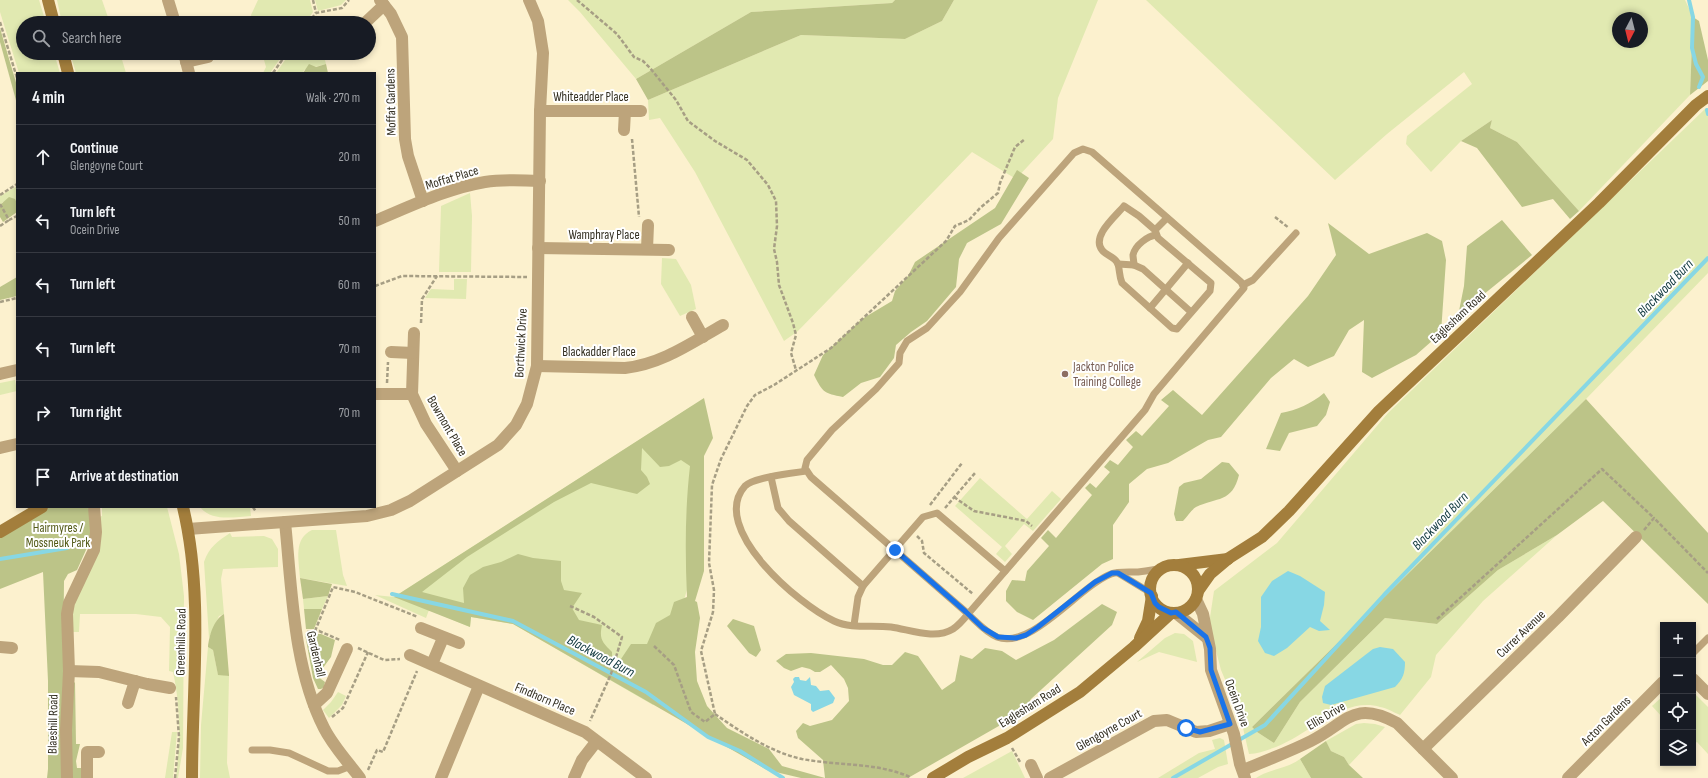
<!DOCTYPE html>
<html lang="en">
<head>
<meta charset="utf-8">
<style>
	:root { --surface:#171b24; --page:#242831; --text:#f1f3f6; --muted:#9ea1a6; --line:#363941 }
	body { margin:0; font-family:"Sofia Sans Condensed",sans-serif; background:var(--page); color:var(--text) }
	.controls { position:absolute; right:12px; bottom:12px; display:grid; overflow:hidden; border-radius:0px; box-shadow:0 2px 6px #0003 }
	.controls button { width:36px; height:36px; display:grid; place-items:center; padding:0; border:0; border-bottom:1px solid var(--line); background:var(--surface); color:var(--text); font:20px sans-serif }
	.compass { position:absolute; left:1612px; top:12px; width:36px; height:36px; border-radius:50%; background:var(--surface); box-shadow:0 2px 6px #0003; rotate:187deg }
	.stop { position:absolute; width:12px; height:12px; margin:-9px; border:3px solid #1a73e8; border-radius:50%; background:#fff }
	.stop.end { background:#1a73e8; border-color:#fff; box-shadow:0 1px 4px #0008 }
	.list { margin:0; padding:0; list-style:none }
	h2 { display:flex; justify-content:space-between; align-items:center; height:52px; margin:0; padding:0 16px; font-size:17px }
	h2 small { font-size:13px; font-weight:400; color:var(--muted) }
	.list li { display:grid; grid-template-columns:26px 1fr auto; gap:12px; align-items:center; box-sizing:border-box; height:64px; padding:0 16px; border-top:1px solid var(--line) }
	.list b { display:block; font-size:15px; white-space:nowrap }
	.list p { margin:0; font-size:13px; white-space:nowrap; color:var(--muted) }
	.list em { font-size:13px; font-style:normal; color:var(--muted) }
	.icon { flex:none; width:22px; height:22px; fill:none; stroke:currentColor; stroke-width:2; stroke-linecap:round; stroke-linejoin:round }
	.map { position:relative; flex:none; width:1708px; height:778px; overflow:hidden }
	.search { position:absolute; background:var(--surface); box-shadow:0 2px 6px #0003; left:16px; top:16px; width:360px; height:44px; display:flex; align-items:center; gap:10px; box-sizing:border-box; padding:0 14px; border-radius:22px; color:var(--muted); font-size:15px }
	.panel { position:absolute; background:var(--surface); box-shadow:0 2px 6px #0003; left:16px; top:72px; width:360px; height:436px; border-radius:0px }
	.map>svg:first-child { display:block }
	.green { fill:#e1e9b1; fill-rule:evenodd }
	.forest { fill:#bcc488; fill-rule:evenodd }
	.water { fill:#87d7e4 }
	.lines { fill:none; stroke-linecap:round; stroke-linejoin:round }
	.stream { stroke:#87d7e4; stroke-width:4 }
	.path { stroke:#a69e84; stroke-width:2.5; stroke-dasharray:4 2; stroke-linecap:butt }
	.lane { stroke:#bda47b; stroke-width:7 }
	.street { stroke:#bda47b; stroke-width:12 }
	.secondary { stroke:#a37e3c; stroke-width:12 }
	.route { stroke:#1a73e8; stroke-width:5 }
	.education-dot { fill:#8d6e63; stroke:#fff; stroke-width:1.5 }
	.labels { text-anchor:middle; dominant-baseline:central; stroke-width:4; stroke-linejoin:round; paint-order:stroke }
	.street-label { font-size:13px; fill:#322e20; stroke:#fff }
	.education-label { font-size:13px; fill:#785e54; stroke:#fff; text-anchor:start }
	.park-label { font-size:13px; fill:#535a17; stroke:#fff }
	.water-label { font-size:14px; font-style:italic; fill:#0e363c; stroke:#fff }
</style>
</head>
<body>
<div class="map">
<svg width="1708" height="778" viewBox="0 0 1708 778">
	<rect width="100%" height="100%" fill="#fcf1ce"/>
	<g class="green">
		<path d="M0,0H39L46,23H23V53H54L60,73H19L0,12Z"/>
		<path d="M57,0H102L110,23H62Z"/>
		<path d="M258,0H310L313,12L305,23H253L251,15Z"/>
		<path d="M315,0H346L341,5L318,11Z"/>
		<path d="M568,0H895L892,3L751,12L636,79L580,12Z"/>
		<path d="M954,0H1098L1058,98L1053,139L1016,179L972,152L798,331L784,341L695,172L660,118L649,120L648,100L801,35L905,39L942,21Z"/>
		<path d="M1146,0H1685L1693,17L1690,95L1579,211L1517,142L1490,128L1492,120L1461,141L1431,172L1406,144L1407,136L1472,84L1464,72L1387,134L1335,180ZM1618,18H1642V42H1618Z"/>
		<path d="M70,53H120L126,73H76Z"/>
		<path d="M262,53H284L270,73H263L266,67Z"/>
		<path d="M290,53H323L326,64L304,70L303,73H276Z"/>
		<path d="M1705,109L1708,114V273L1586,399L1252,727L1257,732L1274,743L1300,702L1385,618L1437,624L1498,570L1557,535L1483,601L1436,655L1431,677L1400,715C1393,712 1387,708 1380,707C1344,696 1308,735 1276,747C1267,750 1258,754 1249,754L1240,715L1221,670L1209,624L1214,591L1277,543L1388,413Z"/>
		<path d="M17,186L16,201L3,202L0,205V196Z"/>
		<path d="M470,193L472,216L471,272H439L441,206Z"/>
		<path d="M662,258L676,259L691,285L696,309L680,316L661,284Z"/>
		<path d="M454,279H467L466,299L425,298L431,289L454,290Z"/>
		<path d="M15,380L17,391L0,395V383Z"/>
		<path d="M692,406L694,566L653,705L513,624L471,617L470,627L429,610L426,618L375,595L394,597Z"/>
		<path d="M980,478L1027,519L1052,491L1061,499L1033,531L1024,524L1005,546L1012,554L1005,562L996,554L1002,547L955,506Z"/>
		<path d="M102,507H167L179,554L184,596L183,748L178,778H176C180,742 181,708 173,672L169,671L170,627L161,617L136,614H80L79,632H71L72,608L99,517L102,516Z"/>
		<path d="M200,507H250L251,516C234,517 212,522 200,507Z"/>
		<path d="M312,530H336L343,575L347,586L300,578C299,560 293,539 312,530Z"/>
		<path d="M230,533L232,537L264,536L272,539L278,549V567L223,569L221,579L224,614L219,616L209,638L204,562C209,547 218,541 230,533Z"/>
		<path d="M328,596L322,609H304L303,599Z"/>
		<path d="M1175,633L1184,634L1193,641L1197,662L1159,652L1137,662L1165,638Z"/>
		<path d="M208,647L213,650L218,674L229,676L227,763L230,778H200L201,725Z"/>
		<path d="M338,692L346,696L342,705L329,718L323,710L331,702Z"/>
		<path d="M1693,692L1708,707V754L1697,742L1693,744Z"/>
		<path d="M1663,696V718L1652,706Z"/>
		<path d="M1364,723L1375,724L1385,727L1349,765L1344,757L1331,751L1326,741L1356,724Z"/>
		<path d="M172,732H177L173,778H165Z"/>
		<path d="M1220,738L1224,740L1228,764L1218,767L1198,778H1158L1199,753L1215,749L1212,740Z"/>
		<path d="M1012,751L1025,778H963Z"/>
		<path d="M1300,759L1311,778H1256C1269,769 1287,769 1300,759Z"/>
	</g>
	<g class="forest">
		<path d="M895,0H954L942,21L905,39L801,35L648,100L636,79L751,12L892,3Z"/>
		<path d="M1693,17L1699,21L1708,60V81L1690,95Z"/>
		<path d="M0,28L17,86V104L0,42Z"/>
		<path d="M309,64L316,67L326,64L328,73H303Z"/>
		<path d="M1492,120L1490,128L1517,142L1579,211L1570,219L1553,199L1522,207L1477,148L1461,141Z"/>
		<path d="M1017,170L1029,178L1001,224L967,243L959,259L956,287L927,321L911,332L896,345L894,358L880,377L861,383L843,397C824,393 823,393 814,375L823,355L862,319L892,301L895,291L908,276L915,262L995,208Z"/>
		<path d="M9,197L15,199L16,201L17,199V212L3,222L0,217V205Z"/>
		<path d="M1502,220L1532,255L1478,299L1456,326L1464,286L1467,246Z"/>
		<path d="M1328,223L1369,254L1427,233L1442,241L1446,260L1441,333L1416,355L1372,378L1362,372L1364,320L1349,330L1334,356L1308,367L1294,359L1271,378L1221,437L1208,440L1168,463L1147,469L1129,484V502L1113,525V559L1102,564L1033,620L1017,612L1006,601V591L1012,580L1025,581L1027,571L1049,546L1041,538L1048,530L1056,538L1092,495L1085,488L1090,483L1096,488L1110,472L1104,467L1110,460L1118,465L1133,447L1126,440L1136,431L1142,436L1169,406L1161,400L1173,390L1202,415L1308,296L1336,255Z"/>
		<path d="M17,277V296L0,300V287Z"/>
		<path d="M1324,393L1330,402L1326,415L1317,426L1289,433L1280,451L1266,449L1281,413C1297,410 1311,404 1324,393Z"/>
		<path d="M704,398L713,438L704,456V571L695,601L697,602L700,618L695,652L697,681L707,706L727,728L769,749L782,766L825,778H801L767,770L513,624L471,617L470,627L394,597ZM642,448L660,467L669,466L681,460L690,466C685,510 685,553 687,597L674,602L670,615L656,623L647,644H631L621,659H612V652C602,642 599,639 602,625L579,620L572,608L582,593L564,590L561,581V561L533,558L518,554L501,562L483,567L470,575L463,588L464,603L422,592L467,557L554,502L591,483L637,494L650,484L647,477L641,470Z"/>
		<path d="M1586,399L1708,533V604L1603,501L1557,535L1498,570L1437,624L1385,618L1300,702L1274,743L1257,732L1252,727Z"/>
		<path d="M1222,462L1229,463L1239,475C1232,503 1217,497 1196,507C1191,510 1187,517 1183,521H1176L1174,514L1179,487L1184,483L1201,479Z"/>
		<path d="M50,507H87L90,511V541L77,570L68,574L64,581L62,778H47L48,769V681L43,572L0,589V538Z"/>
		<path d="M300,578L332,584L328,596L303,599Z"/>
		<path d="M1102,604L1117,612L1112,625L1031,699L1025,711L908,778H825L823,760L798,738L796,731L803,723L810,726L832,720L849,701L848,688L844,679L831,665L820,672H815L810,669L802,667L791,671L784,668L776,661L786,654L811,653L864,659L883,665H892L905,652L918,656L942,690L955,681L960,655L972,659L985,648L1002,651L1016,660L1054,640Z"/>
		<path d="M304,609H322L314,629H306Z"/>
		<path d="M224,614L229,675V676L218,675L213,650L208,647C209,636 214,619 224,614Z"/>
		<path d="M733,619L754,626L761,650L756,657L749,653L727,626Z"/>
		<path d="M305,634H321L335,640L331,657L317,676L325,682L324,687L321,689H318L313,678Z"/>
		<path d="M75,682L76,744H80L76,761L77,768H82V778H71L72,685Z"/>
		<path d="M1326,741L1331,751L1344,757L1349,765L1363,778H1311L1300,759Z"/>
	</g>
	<g class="water">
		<path d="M1288,571L1300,576L1325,592L1324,605L1320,621L1330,630L1319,631L1310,627L1287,648L1274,656L1265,653L1258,641L1261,627V597L1272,581Z"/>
		<path d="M1380,647L1393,649L1405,662C1405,673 1403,679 1395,687L1331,705L1323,703L1322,697L1325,686L1373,649Z"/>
		<path d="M795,677H799L800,680L806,681L810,677L811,685L816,686L820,691L829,690L835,698L833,703L813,712L811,710V704L794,695L791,687L794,682L793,679Z"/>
	</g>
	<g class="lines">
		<g class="stream">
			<path d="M1689,0L1693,17L1692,48L1696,64L1703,77L1699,87"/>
			<path d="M1707,110L1708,114"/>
			<path d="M0,559L67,548"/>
			<path d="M392,594L513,621L646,692L708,737L740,751L783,778"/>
			<path d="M1173,778L1265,725L1384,595L1708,258"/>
		</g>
		<g class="path">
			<path d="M313,0L316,13"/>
			<path d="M577,0L617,34L634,57L643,61L650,68L676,100L688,121L715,141L747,160L768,185L776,201L777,226L774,249L777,262L779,285L793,323L796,335L791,353L796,370"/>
			<path d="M0,22L17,78"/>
			<path d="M308,23L316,13L342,8L349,0"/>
			<path d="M273,73L287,53"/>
			<path d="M632,139L639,217"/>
			<path d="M0,195L17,184"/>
			<path d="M0,204L9,220L17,216"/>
			<path d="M1275,217L1289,228"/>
			<path d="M0,226L9,220"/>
			<path d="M375,286L402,276L527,277"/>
			<path d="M0,302L17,298"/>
			<path d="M421,323L422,299L437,276"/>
			<path d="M387,383L388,362"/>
			<path d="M954,497L974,511L1026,521L1032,526"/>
			<path d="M930,505L962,463"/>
			<path d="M253,507L256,512"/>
			<path d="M945,508L975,473"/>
			<path d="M1644,530L1654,518L1708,573"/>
			<path d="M917,536L922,541L924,553L973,594"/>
			<path d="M570,606L594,617L622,637L611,674L590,721"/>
			<path d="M1437,619L1602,469L1654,518"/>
			<path d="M315,631L333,587L355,592L418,617"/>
			<path d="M307,632L319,631L340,640"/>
			<path d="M654,646L674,665L691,712L705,722L715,714L701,651L713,612L714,590L709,563L712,485L721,459L747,406L755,395L774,385L831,348L946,241L955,226L969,220L980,208L998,193L1000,183L1015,147L1025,139"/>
			<path d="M358,648L384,660L400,659"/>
			<path d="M715,714C741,732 770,752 802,759C838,766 876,762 910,777"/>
			<path d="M332,717L343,708L368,652"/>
			<path d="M1012,748L1020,762"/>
			<path d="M368,770L377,750L383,752L417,671"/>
			<path d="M175,778L179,737L176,697"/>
		</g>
		<g class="lane">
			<path d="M1155,230L1139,216L1124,206C1116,216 1091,236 1102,250C1106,256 1115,256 1118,264C1120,271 1119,276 1122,283L1172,328L1177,329L1210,291L1211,283L1158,238L1155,230L1167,218"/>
			<path d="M1118,264L1134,265L1143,269L1191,312"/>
			<path d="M1134,265C1134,262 1133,258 1133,255C1135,245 1148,236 1156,235"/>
			<path d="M1243,285L1253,280L1296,233"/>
			<path d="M1150,308L1188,263"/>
			<path d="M807,471C793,473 754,477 745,486C708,528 799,605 834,621C851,629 872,625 891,627C911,630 935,640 953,629C959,625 964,619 968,614L1145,410L1154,394L1244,288L1241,282L1092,152L1083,149L1074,153L999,238L960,292L927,328L907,341L900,353L899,363L876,389L832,430L807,460L805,468L811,477L966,612L968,614C977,622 985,632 997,637C1032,650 1078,587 1111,574C1118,571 1130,572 1138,572C1146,571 1154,570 1162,568"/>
			<path d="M771,477L778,508L789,521L863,586"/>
			<path d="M1118,573L1151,593"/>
			<path d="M854,625L858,597L863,586L923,517L937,513L1005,571"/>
			<path d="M1693,653L1708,638"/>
			<path d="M252,750H270L289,753L328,771H338L351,766"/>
		</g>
		<g class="street">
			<path d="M168,0L175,23"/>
			<path d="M380,0L391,14L402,37L405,139L408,156L423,201"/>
			<path d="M367,21L384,5"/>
			<path d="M184,53L189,73"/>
			<path d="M186,62L208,57"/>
			<path d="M540,111H641"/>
			<path d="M624,130L625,111"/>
			<path d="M375,221C409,207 448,188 485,182C503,179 522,180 540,181"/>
			<path d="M538,248L669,250"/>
			<path d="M647,249L648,225"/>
			<path d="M692,317L703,337"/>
			<path d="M414,333L412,394L426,424L457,471"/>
			<path d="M391,352L413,353"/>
			<path d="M537,366L625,368C662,364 691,343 723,325"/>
			<path d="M0,374L17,370"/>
			<path d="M375,394H412"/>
			<path d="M0,448L17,444"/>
			<path d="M285,522C292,590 293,667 324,728C333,746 348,762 360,778"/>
			<path d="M188,529L367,516L391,510L410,501L498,445L516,425L527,404L537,366L540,111L543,53L538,21L529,0"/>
			<path d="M1196,599L1203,614L1210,649L1211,670L1234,734L1240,764L1245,778"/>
			<path d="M1176,613L1206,637"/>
			<path d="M421,628L459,643"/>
			<path d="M0,647L12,648"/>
			<path d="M410,655L585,732L646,778"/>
			<path d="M432,664L443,638"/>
			<path d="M69,671L99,672L147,684L170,688"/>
			<path d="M1693,679L1708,694"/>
			<path d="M128,703L135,681"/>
			<path d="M314,705L327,693L347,649"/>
			<path d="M1423,749L1558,617L1636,537"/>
			<path d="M1031,765L1037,778"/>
			<path d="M1243,770C1265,761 1289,752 1311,741C1347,723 1353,699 1397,723L1452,778"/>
			<path d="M67,778L66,730L69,671L67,614L69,603L94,550L96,532L94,507"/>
			<path d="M87,778V752H99"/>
			<path d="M441,778L479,686"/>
			<path d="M574,778L582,760L596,742"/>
			<path d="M1050,778L1154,721L1167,720L1196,732L1209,731L1230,724"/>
			<path d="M1568,778L1663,682"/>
		</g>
		<g class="secondary">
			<path d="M48,0L54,23"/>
			<path d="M63,53L68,73"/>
			<path d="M183,507C204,594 192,689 192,778"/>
			<path d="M0,532L42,507"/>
			<path d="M1179,565L1228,559"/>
			<circle cx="1174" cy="589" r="24"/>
			<path d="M1198,591L1210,574L1229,558L1262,537L1289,511L1379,411L1599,203L1696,105L1708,96"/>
			<path d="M1140,638L1148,621L1152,596"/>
			<path d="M933,778L968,757L1007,738L1080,692L1134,647L1171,613"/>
		</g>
	</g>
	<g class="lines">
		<path class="route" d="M895,550L966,612L983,628L998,637L1016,638L1026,635L1038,627L1095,582L1112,573H1118L1151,593L1155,603L1159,607L1171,613L1176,612L1206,637L1210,648L1211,670L1230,724L1200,732L1186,728"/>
	</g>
	<circle class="education-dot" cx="1065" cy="374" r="4"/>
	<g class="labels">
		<g class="street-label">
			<text x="591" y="97">Whiteadder Place</text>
			<text transform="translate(391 102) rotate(-91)">Moffat Gardens</text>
			<text transform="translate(452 178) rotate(-17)">Moffat Place</text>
			<text x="604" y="235">Wamphray Place</text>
			<text transform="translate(1458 317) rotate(-43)">Eaglesham Road</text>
			<text transform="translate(521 343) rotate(-87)">Borthwick Drive</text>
			<text x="599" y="352">Blackadder Place</text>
			<text transform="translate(447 426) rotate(60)">Bowmont Place</text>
			<text transform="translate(1521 634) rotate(-44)">Currer Avenue</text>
			<text transform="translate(181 642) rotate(-89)">Greenhills Road</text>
			<text transform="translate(316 654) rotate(77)">Gardenhall</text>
			<text transform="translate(545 699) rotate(23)">Findhorn Place</text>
			<text transform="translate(1237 703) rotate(70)">Ocein Drive</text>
			<text transform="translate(1030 706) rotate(-32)">Eaglesham Road</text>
			<text transform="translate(1326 716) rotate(-31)">Ellis Drive</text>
			<text transform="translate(1606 721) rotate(-45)">Acton Gardens</text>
			<text transform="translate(53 724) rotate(-89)">Blaeshill Road</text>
			<text transform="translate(1109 730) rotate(-29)">Glengoyne Court</text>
		</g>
		<g class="education-label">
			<text x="1073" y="367">Jackton Police<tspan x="1073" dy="15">Training College</tspan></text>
		</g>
		<g class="park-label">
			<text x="58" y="528">Hairmyres /<tspan x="58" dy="15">Mossneuk Park</tspan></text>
		</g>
		<g class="water-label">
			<text transform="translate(1665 288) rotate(-46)">Blackwood Burn</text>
			<text transform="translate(1440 521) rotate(-46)">Blackwood Burn</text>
			<text transform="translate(601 656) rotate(28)">Blackwood Burn</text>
		</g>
	</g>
</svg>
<div class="controls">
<button>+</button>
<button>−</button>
<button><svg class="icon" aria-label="locate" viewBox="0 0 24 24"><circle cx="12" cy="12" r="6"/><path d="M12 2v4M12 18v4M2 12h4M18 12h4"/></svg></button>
<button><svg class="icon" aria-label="layers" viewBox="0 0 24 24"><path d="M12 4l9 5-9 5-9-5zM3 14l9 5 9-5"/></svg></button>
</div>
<svg class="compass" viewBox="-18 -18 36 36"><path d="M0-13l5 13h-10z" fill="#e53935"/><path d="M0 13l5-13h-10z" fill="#9ea1a6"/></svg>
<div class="stop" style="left:1186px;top:728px"></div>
<div class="stop end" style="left:895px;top:550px"></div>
<div class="search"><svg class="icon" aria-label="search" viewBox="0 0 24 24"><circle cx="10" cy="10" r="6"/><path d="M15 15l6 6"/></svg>Search here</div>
<section class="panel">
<h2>4 min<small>Walk · 270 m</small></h2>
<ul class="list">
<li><svg class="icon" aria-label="ahead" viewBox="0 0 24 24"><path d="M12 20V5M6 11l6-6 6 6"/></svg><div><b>Continue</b><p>Glengoyne Court</p></div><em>20 m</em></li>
<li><svg class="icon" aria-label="left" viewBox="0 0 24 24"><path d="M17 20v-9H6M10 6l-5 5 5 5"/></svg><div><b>Turn left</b><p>Ocein Drive</p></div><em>50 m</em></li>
<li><svg class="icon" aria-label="left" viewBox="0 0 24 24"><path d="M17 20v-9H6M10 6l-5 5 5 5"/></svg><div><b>Turn left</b></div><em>60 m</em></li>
<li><svg class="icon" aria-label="left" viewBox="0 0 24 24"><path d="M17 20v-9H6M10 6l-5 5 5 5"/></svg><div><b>Turn left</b></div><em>70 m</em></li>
<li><svg class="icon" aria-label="right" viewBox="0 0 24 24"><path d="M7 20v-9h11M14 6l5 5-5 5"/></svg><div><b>Turn right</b></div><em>70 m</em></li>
<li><svg class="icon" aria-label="arrive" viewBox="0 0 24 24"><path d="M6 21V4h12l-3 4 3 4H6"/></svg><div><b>Arrive at destination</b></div></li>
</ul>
</section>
</div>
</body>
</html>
